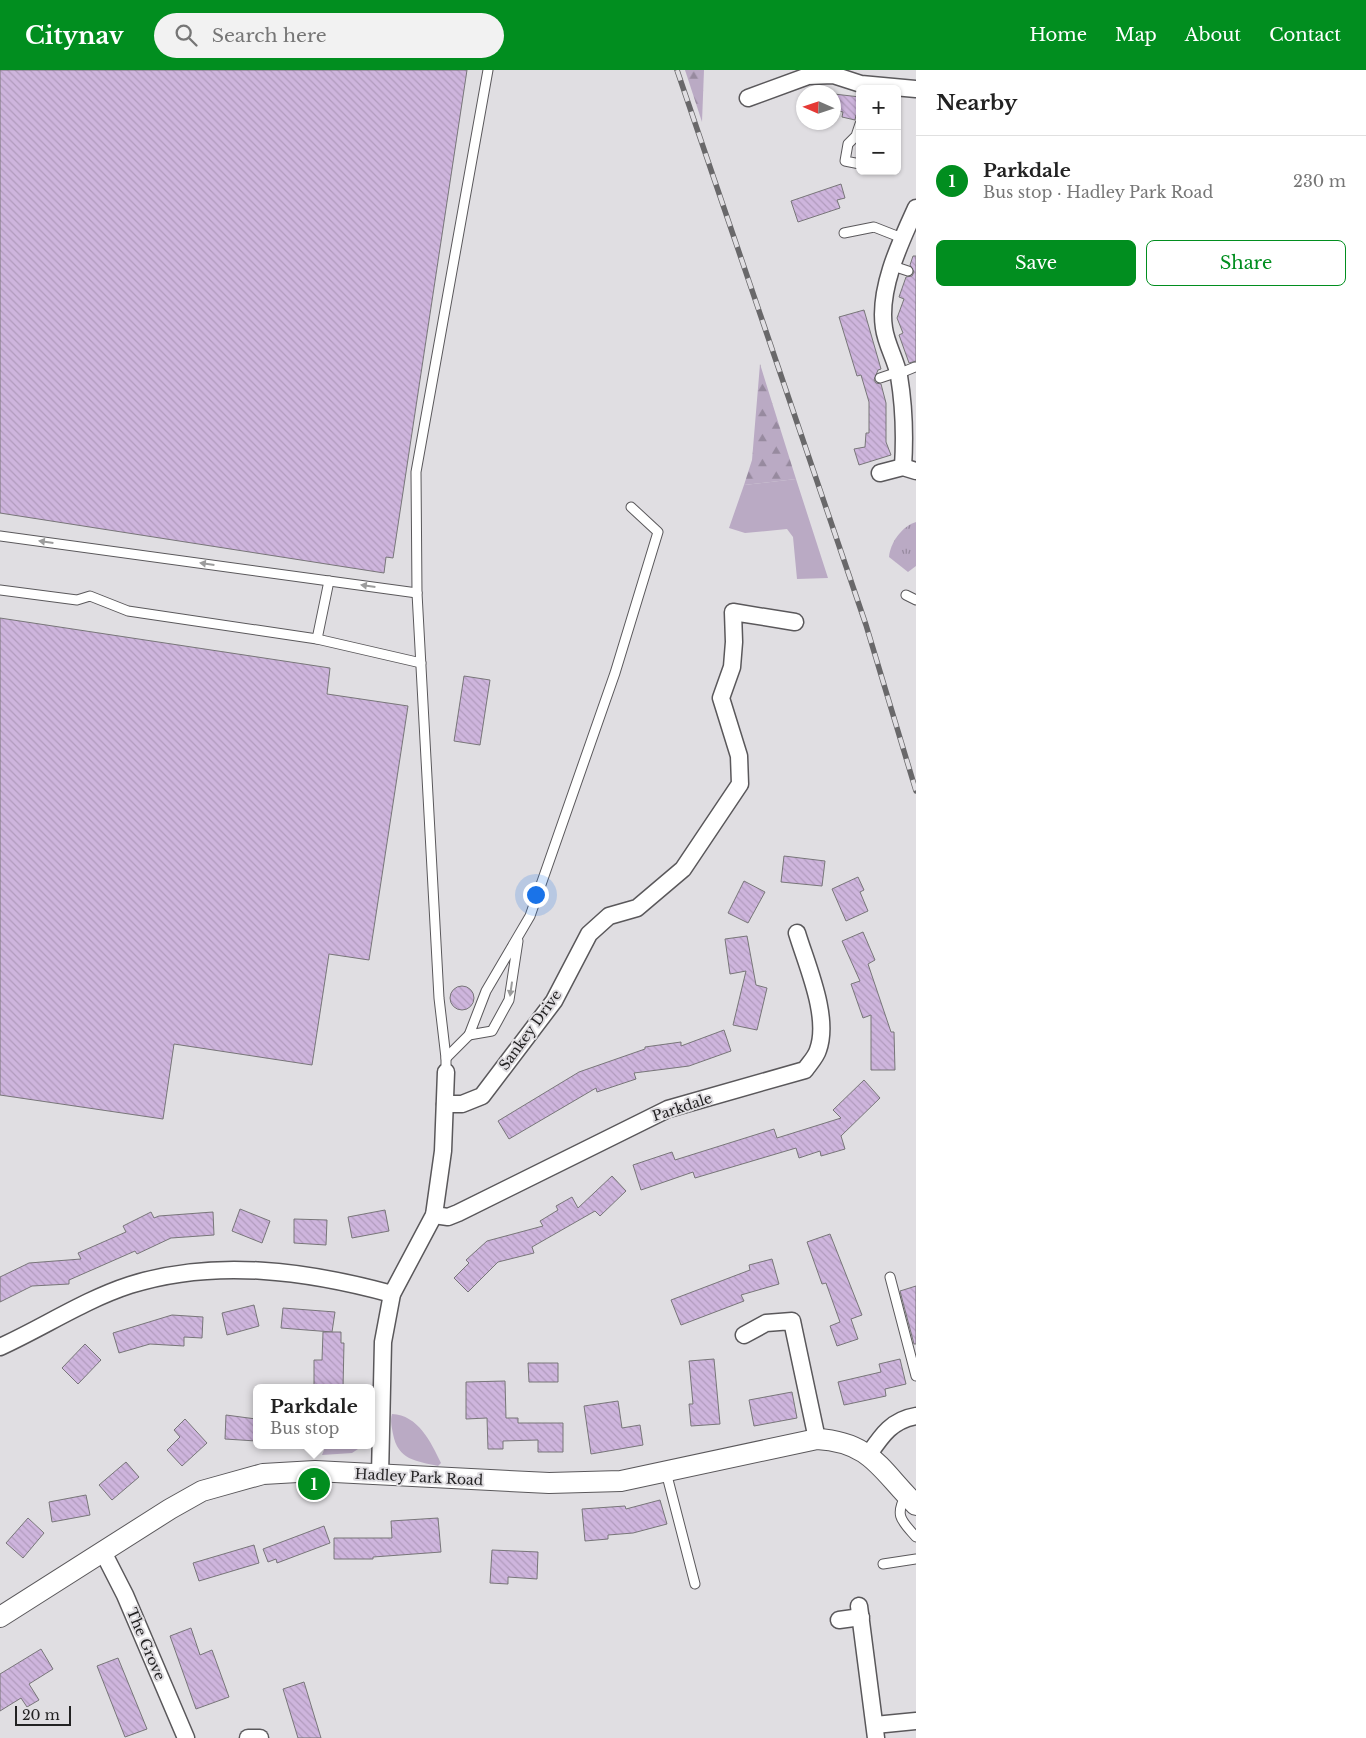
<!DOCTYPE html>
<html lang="en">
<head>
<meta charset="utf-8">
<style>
	:root { --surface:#fff; --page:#f2f2f2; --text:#222; --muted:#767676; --line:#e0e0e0; --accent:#018e1f }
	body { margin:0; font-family:"Libre Baskerville",serif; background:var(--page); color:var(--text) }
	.controls { position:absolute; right:15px; top:15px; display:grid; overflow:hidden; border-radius:8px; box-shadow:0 1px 4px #0004 }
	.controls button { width:45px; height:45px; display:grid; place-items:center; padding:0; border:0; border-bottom:1px solid var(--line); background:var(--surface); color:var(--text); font:25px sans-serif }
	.compass { position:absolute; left:796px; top:15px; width:45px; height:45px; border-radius:50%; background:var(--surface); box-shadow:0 1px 4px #0004; rotate:273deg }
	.scale { position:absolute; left:15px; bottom:12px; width:56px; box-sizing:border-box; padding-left:5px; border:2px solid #232223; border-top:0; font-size:14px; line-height:18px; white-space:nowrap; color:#232223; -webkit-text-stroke:4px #e0dee2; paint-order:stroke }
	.you { position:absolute; left:535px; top:824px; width:18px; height:18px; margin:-12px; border:4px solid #fff; border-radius:50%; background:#1a73e8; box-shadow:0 0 0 8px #1a73e833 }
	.badge { display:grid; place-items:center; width:32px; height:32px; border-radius:50%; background:var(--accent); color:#fff; font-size:16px; font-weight:700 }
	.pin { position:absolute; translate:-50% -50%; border:2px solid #fff; box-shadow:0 1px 5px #0006 }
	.popup { position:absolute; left:253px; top:1314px; width:122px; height:65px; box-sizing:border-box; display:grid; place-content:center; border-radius:8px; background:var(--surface); filter:drop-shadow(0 1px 4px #0005); font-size:16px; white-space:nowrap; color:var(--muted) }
	.popup b { font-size:19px; color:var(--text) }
	.popup::after { content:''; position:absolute; left:50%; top:100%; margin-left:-10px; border:10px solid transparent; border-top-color:var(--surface) }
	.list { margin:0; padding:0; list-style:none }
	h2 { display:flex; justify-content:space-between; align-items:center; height:65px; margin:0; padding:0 20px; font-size:21px }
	h2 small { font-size:16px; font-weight:400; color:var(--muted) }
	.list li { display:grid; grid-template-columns:32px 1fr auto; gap:15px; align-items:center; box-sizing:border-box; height:90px; padding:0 20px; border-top:1px solid var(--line) }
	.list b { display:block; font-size:19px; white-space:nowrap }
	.list p { margin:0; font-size:16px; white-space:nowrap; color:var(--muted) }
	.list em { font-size:16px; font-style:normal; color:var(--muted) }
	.actions { display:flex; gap:10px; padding:15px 20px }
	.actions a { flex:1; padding:11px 0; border:1px solid var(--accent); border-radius:8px; text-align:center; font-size:18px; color:var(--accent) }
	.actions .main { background:var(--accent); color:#fff }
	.icon { flex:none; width:28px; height:28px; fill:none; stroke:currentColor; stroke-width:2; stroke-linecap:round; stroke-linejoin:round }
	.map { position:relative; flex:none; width:916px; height:1668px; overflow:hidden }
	header { display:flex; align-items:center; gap:30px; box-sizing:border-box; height:70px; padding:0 25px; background:var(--accent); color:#fff }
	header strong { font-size:24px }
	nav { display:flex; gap:28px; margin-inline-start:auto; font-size:18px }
	.search { width:350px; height:45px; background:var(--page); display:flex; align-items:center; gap:12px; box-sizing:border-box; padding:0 18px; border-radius:28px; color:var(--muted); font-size:19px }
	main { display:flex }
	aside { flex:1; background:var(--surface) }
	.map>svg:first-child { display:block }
	.grass { fill:#baaac4 }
	.forest { fill:url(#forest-firs) }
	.park { fill:url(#park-tufts) }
	.building { fill:url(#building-back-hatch); stroke:#787679 }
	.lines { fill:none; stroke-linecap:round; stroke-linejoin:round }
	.service-casing { stroke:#5a585b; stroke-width:11 }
	.minor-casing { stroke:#5a585b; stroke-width:19 }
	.tertiary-casing { stroke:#5a585b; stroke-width:22 }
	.service { stroke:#fff; stroke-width:9 }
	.minor { stroke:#fff; stroke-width:16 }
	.tertiary { stroke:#fff; stroke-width:20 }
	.rail-casing { stroke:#69686a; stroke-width:5.5 }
	.rail { stroke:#e0dee2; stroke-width:4; stroke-dasharray:11; stroke-linecap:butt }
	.oneway { fill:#9c9c9c }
	.labels { text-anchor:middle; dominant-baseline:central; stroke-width:4; stroke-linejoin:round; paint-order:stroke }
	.street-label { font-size:14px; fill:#232223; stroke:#e0dee2 }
</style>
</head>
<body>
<header>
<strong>Citynav</strong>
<div class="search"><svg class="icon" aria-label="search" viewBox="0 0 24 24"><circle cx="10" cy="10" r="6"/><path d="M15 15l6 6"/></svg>Search here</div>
<nav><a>Home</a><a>Map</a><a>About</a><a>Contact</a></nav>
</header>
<main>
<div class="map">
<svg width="916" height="1668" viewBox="0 0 916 1668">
	<defs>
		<pattern id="forest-firs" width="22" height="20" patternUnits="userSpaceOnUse" patternTransform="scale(1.25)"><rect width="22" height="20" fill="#baaac4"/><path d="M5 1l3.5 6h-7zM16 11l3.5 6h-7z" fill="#978a9f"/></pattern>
		<pattern id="park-tufts" width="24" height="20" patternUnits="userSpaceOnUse" patternTransform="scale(1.25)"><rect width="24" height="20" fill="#baaac4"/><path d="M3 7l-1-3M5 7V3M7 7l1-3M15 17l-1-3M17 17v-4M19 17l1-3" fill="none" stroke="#978a9f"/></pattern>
		<pattern id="building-back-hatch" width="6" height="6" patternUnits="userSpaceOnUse" patternTransform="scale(1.25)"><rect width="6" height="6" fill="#ceb5dd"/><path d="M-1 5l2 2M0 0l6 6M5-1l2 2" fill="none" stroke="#b19bbd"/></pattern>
	</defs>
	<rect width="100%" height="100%" fill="#e0dee2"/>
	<g class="grass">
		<path d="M796,409L828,508L797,509L793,467L787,459L745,463L729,458L744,415Z"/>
		<path d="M392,1344C418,1345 431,1372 441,1393L438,1396C416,1391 398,1390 393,1364C392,1358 390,1351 392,1344Z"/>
		<path d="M326,1375H359L358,1379L352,1383L322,1385Z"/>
	</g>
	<g class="forest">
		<path d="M685,0H704L702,52Z"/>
		<path d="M760,294L796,409L744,415L752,390Z"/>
	</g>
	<path class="park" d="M916,452V496L908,502L889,487C890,473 902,456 916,452Z"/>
	<g class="building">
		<path d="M0,0H467L393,488L386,487L384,503L0,443Z"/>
		<path d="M834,24L860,27V45H856L855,50L842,47L843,42L834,40Z"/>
		<path d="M841,114L845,128L837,130L840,138L798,152L791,131Z"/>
		<path d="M913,186H916V291L909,293L899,265L903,263L897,248L904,229L899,227L906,207L912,206L914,202L910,195Z"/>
		<path d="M864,240L881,299L878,300L874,310L876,313L881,314L886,333V372L891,385L859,395L854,379L865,377L866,363H869V332L861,305L857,306L839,247Z"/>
		<path d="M0,548L330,598L327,624L408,636L369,890L329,884L312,995L174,974L163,1049L0,1025Z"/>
		<path d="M464,606L490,610L480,675L454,671Z"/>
		<path d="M784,786L825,791L822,816L781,812Z"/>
		<path d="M858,807L864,820L860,822L868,841L846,851L832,819Z"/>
		<path d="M744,811L765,822L748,853L728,843Z"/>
		<path d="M863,862L875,890L868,894L891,962H894L895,1000H871V945L863,948L851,914L860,911L842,871Z"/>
		<path d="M747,866L756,915L767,918L757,960L733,955L746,901L730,904L725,869Z"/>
		<circle cx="462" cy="928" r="12"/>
		<path d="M724,960L731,981L689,996L634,1003L636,1009L597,1022L596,1018L509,1069L498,1051L579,1002L645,979V977L681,972V976Z"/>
		<path d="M864,1010L880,1028L841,1066L845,1079L821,1086L820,1081L799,1088L796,1078L695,1108L693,1102L641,1120L633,1095L672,1082L675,1090L774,1059L777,1068L841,1048L833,1040Z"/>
		<path d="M612,1106L626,1121L600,1146L595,1141L532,1177L534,1183L498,1192L468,1222L454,1208L469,1193L466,1190L487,1171L543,1156L540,1151L558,1140L556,1136L572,1127L578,1138Z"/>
		<path d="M240,1139L270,1151L262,1173L232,1161Z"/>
		<path d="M385,1140L389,1161L352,1168L348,1147Z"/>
		<path d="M151,1142L154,1148L159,1146L213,1142L214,1165L171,1168L137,1184L135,1181L69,1210V1214L32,1216L0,1232V1207L29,1193L81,1189L78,1183L126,1162L123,1156Z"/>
		<path d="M294,1149L327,1150L326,1175L294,1173Z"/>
		<path d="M830,1164L862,1245L851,1249L858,1269L837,1276L830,1256L840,1252L826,1213L822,1214L807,1172Z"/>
		<path d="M772,1189L779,1214L741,1225L744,1231L681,1255L671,1230L750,1200L749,1195Z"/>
		<path d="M916,1216V1274H914L900,1221Z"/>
		<path d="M254,1235L259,1256L227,1265L222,1243Z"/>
		<path d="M283,1238L335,1242L332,1262L281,1258Z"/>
		<path d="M172,1245L203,1247L202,1268L184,1267V1276L150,1274L119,1283L113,1263Z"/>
		<path d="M323,1262H341V1273H344L343,1318H314V1290H322Z"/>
		<path d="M85,1274L101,1290L78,1314L62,1298Z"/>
		<path d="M714,1289L720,1354L691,1356L689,1334H693L689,1291Z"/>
		<path d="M900,1289L906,1314L885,1319L886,1326L844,1335L838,1312L881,1302L879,1294Z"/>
		<path d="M528,1293H558V1312H529Z"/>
		<path d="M505,1311L506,1348H518V1353H563V1382H538V1370L503,1371V1379H488L487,1348L466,1349V1312Z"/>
		<path d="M792,1322L797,1348L754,1356L749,1330Z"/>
		<path d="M618,1331L622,1358L640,1355L643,1375L591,1384L584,1336Z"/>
		<path d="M226,1345L256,1349V1371L225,1369Z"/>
		<path d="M185,1349L207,1373L182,1396L167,1380L180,1367L174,1360Z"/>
		<path d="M126,1392L139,1407L112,1430L99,1415Z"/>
		<path d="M86,1425L90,1445L52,1452L49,1432Z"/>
		<path d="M660,1430L667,1454L633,1463L608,1465V1469L585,1471L582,1439L625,1436L626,1439Z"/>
		<path d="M28,1448L44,1463L23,1488L6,1473Z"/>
		<path d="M438,1448L441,1482L373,1487V1489H334V1468H392L391,1451Z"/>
		<path d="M324,1456L330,1473L277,1493L276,1489L268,1492L263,1479Z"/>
		<path d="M254,1475L259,1493L199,1511L193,1493Z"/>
		<path d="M492,1480L538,1482L537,1509L508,1507V1514L490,1513Z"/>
		<path d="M191,1558L200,1585L212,1580L229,1627L196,1639L170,1566Z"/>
		<path d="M41,1579L53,1599L29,1614L39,1630L27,1637L21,1628L0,1641V1604Z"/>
		<path d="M118,1588L147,1659L125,1667L97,1596Z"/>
		<path d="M304,1612L321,1668H298L283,1619Z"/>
	</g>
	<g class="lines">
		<defs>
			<g id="service">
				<path d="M860,54L856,66L848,74L845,91L860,94"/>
				<path d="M844,163L874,157L902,168"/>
				<path d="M893,196L908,201"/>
				<path d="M898,304L915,297"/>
				<path d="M880,308L898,302"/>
				<path d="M0,466L417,523"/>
				<path d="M0,520L77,530L90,526L128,541L317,569L329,511"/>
				<path d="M906,525L916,530"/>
				<path d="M317,569L421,593"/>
				<path d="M518,871L509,930L492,961L469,965L486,921L530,846L615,603L658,462L631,437"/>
				<path d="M446,988L469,965"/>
				<path d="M446,1002V988L439,928L417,523L416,402L488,0"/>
				<path d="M890,1207L916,1306"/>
				<path d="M666,1402L695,1514"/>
				<path d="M906,1425C894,1446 902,1451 916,1467"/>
				<path d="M883,1494L916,1489"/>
			</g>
			<g id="minor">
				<path d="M748,28L808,6L833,5L861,14L916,19"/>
				<path d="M903,397C905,366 904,336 899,306C896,290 886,274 884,258C878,219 900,173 916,138"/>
				<path d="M880,403L903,397L916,401"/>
				<path d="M445,1034H462L482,1026L554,931L589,864L609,846L637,838L683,799L740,714L739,686L721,628L732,597L734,572L733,542L795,552"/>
				<path d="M434,1145L448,1147L458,1143L668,1039L805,1000C809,994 816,987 818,980C830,947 807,896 797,863"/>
				<path d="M744,1265L766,1253L792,1251L817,1369"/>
				<path d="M0,1277C44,1257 84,1230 130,1215C215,1188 308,1201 392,1224"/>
				<path d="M869,1384C882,1365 892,1350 916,1346"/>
				<path d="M380,1405L383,1272L392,1224L434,1145L443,1081L446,1002"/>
				<path d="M103,1482L125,1525L186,1668"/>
				<path d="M859,1536L876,1668"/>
				<path d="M839,1550L861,1547"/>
				<path d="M875,1655L916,1651"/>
				<path d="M248,1668H260"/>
			</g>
			<path id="tertiary" d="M0,1547L170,1439L202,1421L263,1404L315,1401L549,1413L621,1411L817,1369C872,1372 881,1401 916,1435"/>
		</defs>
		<use href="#service" class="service-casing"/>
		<use href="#minor" class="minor-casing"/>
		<use href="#tertiary" class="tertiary-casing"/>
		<use href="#service" class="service"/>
		<use href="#minor" class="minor"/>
		<use href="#tertiary" class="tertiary"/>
		<defs>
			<path id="rail" d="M677,0L866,555L916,721"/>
		</defs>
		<use href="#rail" class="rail-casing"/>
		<use href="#rail" class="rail"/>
	</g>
	<defs><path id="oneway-solid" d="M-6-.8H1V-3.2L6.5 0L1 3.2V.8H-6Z" transform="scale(1.25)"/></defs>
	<g class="oneway">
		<use href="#oneway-solid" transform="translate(46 472) rotate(-172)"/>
		<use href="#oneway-solid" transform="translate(207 494) rotate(-172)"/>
		<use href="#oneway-solid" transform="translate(368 516) rotate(-172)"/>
		<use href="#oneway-solid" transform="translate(511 919) rotate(98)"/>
	</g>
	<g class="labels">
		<g class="street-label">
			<text transform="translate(530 960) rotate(-54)">Sankey Drive</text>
			<text transform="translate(682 1037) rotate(-18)">Parkdale</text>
			<text transform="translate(419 1407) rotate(3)">Hadley Park Road</text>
			<text transform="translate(146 1574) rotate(67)">The Grove</text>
		</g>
	</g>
</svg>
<div class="controls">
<button>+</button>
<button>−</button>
</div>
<svg class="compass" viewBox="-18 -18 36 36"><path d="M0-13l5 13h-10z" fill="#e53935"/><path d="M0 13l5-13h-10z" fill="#767676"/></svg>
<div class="scale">20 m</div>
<div class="you"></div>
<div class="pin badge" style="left:314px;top:1414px">1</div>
<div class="popup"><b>Parkdale</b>Bus stop</div>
</div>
<aside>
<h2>Nearby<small></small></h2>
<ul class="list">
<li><span class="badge">1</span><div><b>Parkdale</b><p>Bus stop · Hadley Park Road</p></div><em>230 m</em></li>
</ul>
<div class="actions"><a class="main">Save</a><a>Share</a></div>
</aside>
</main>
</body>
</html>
